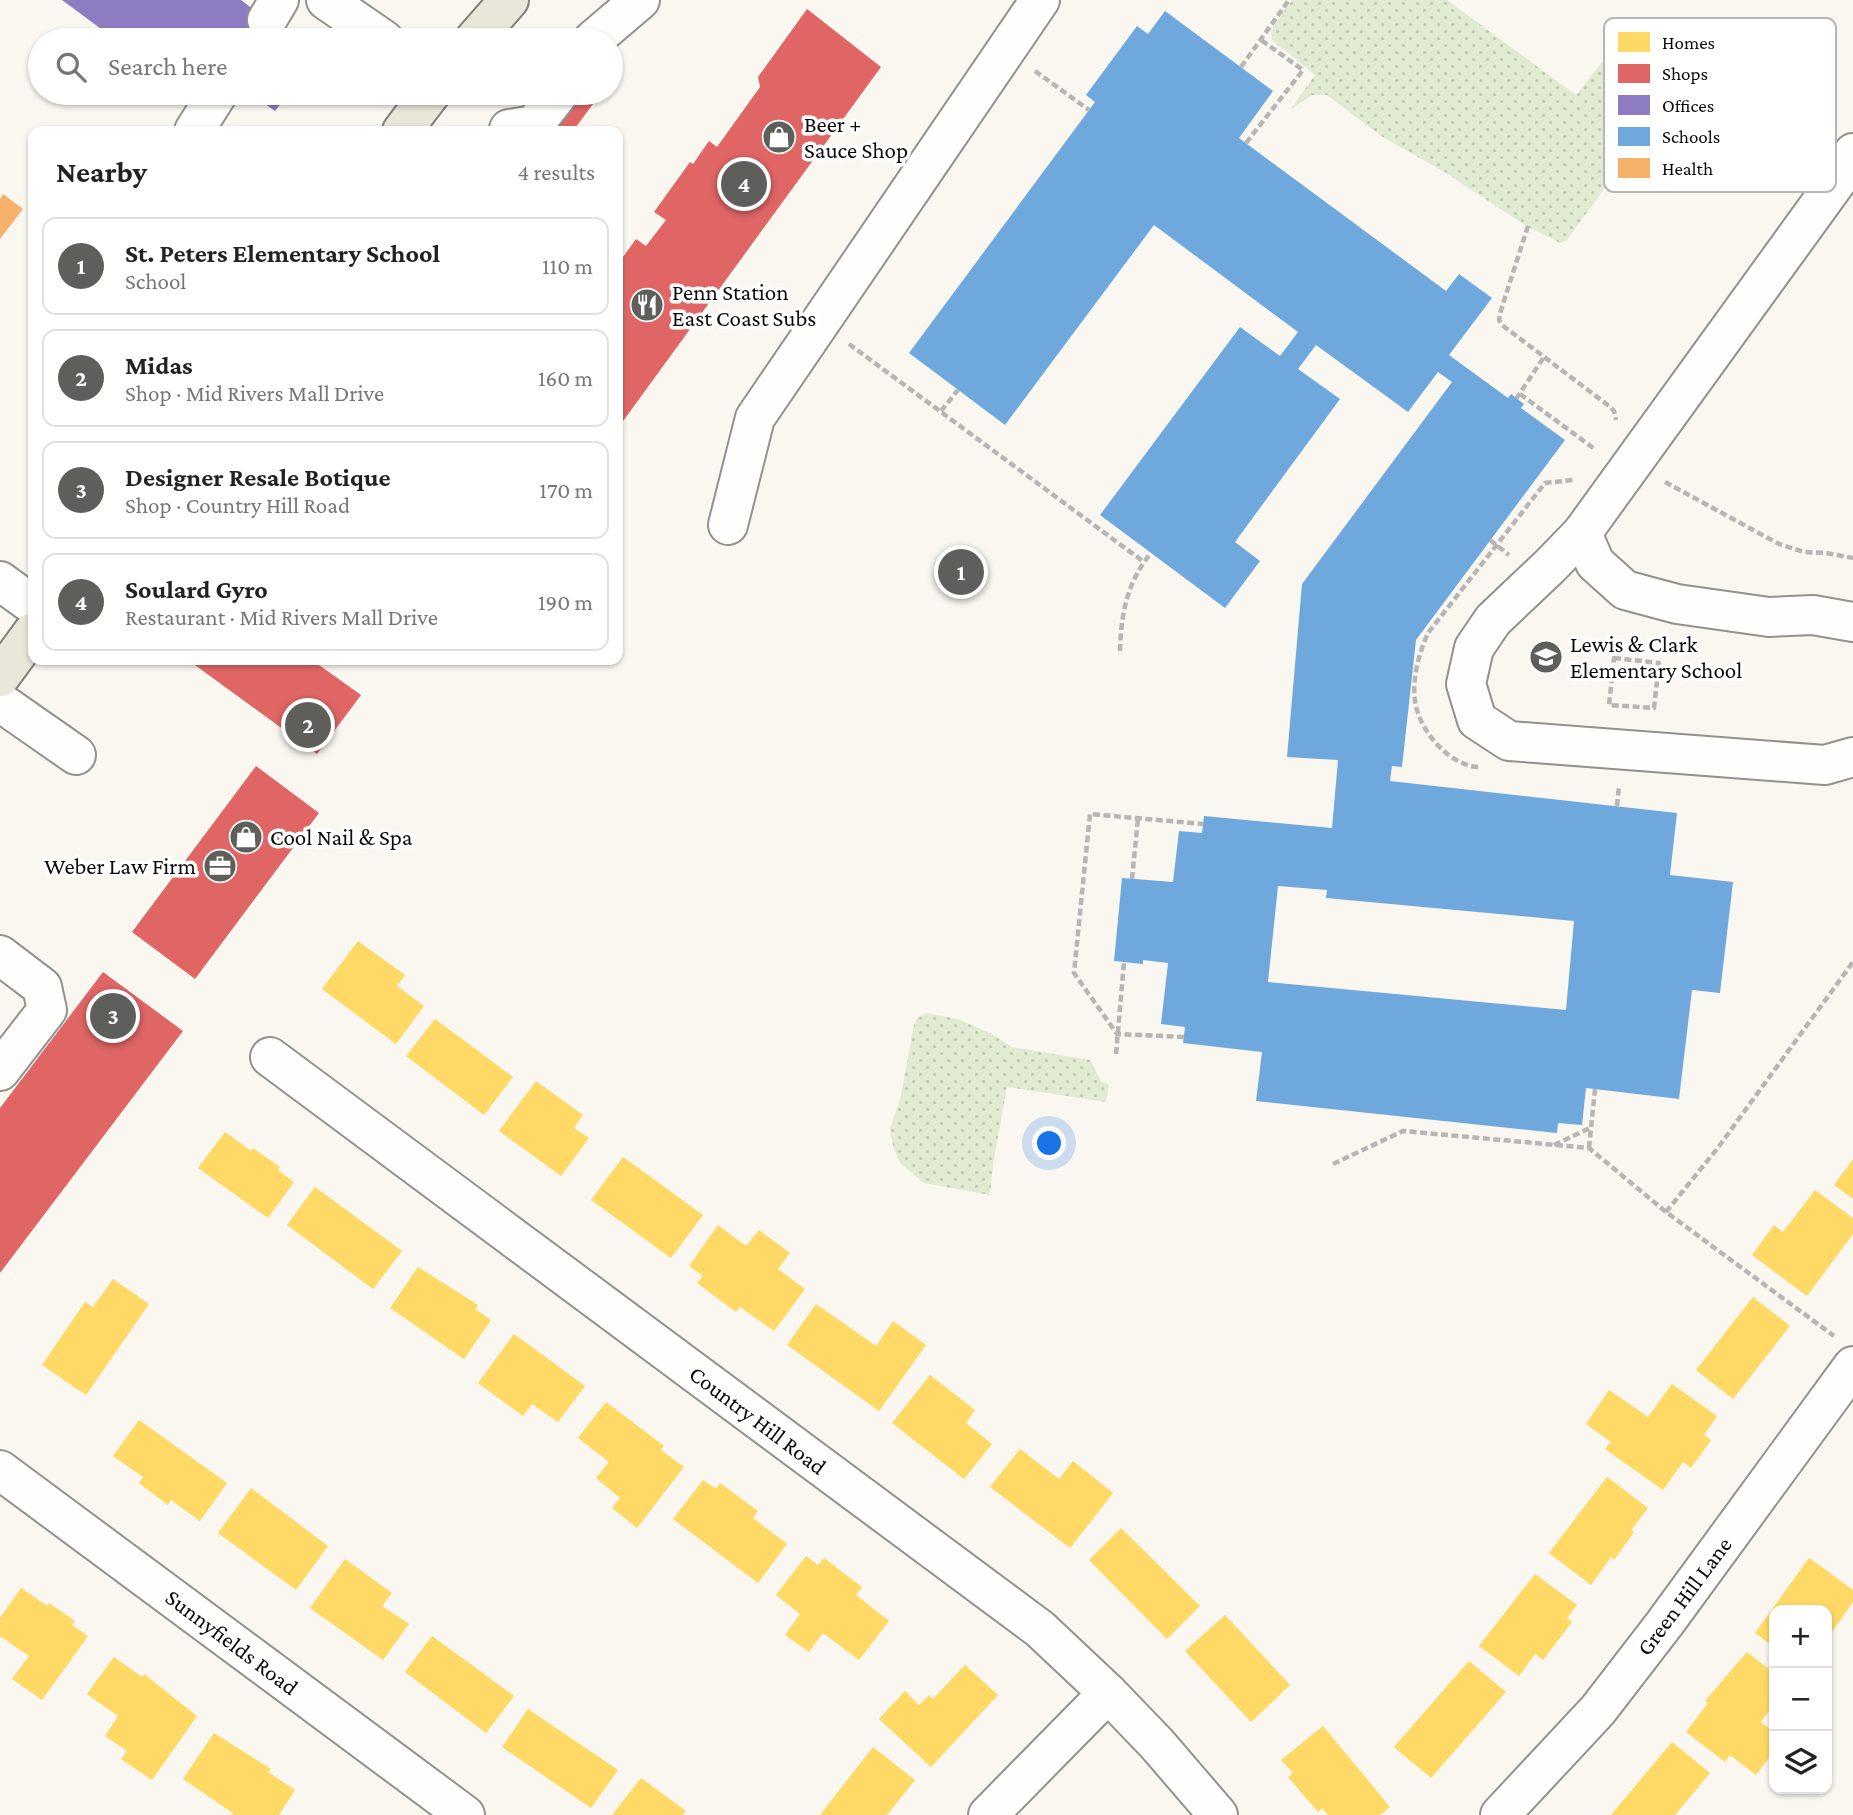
<!DOCTYPE html>
<html lang="en">
<head>
<meta charset="utf-8">
<style>
	:root { --surface:#fff; --page:#f6f6f6; --text:#222; --muted:#767676; --line:#e0e0e0; --accent:#5e5e5b }
	body { margin:0; font-family:"Crimson Pro",serif; background:var(--page); color:var(--text) }
	.controls { position:absolute; right:21px; bottom:21px; display:grid; overflow:hidden; border-radius:14px; box-shadow:0 2px 5px #0004 }
	.controls button { width:63px; height:63px; display:grid; place-items:center; padding:0; border:0; border-bottom:2px solid var(--line); background:var(--surface); color:var(--text); font:35px sans-serif }
	.you { position:absolute; left:1050px; top:1144px; width:24px; height:24px; margin:-18px; border:5px solid #fff; border-radius:50%; background:#1a73e8; box-shadow:0 0 0 10px #1a73e833 }
	.badge { display:grid; place-items:center; width:46px; height:46px; border-radius:50%; background:var(--accent); color:#fff; font-size:23px; font-weight:700 }
	.pin { position:absolute; translate:-50% -50%; border:4px solid #fff; box-shadow:0 2px 7px #0006 }
	.list { margin:0; padding:0; list-style:none }
	h2 { display:flex; justify-content:space-between; align-items:center; height:91px; margin:0; padding:0 28px; font-size:30px }
	h2 small { font-size:23px; font-weight:400; color:var(--muted) }
	.list li { display:grid; grid-template-columns:46px 1fr auto; gap:21px; align-items:center; box-sizing:border-box; height:98px; margin:0 14px 14px; padding:0 14px; border:2px solid var(--line); border-radius:14px }
	.list b { display:block; font-size:26px; white-space:nowrap }
	.list p { margin:0; font-size:23px; white-space:nowrap; color:var(--muted) }
	.list em { font-size:23px; font-style:normal; color:var(--muted) }
	.icon { flex:none; width:38px; height:38px; fill:none; stroke:currentColor; stroke-width:2; stroke-linecap:round; stroke-linejoin:round }
	.map { position:relative; flex:none; width:1853px; height:1815px; overflow:hidden }
	.search { position:absolute; background:var(--surface); box-shadow:0 2px 5px #0004; left:28px; top:28px; width:595px; height:77px; display:flex; align-items:center; gap:18px; box-sizing:border-box; padding:0 24px; border-radius:38px; color:var(--muted); font-size:26px }
	.panel { position:absolute; background:var(--surface); box-shadow:0 2px 5px #0004; left:28px; top:126px; width:595px; height:539px; border-radius:14px }
	.map>svg:first-child { display:block }
	.grass { fill:url(#grass-dots) }
	.homes { fill:#ffd966 }
	.shops { fill:#e06666 }
	.offices { fill:#8e7cc3 }
	.schools { fill:#6fa8dc; fill-rule:evenodd }
	.health { fill:#f6b26b }
	.lines { fill:none; stroke-linecap:round; stroke-linejoin:round }
	.minor-casing { stroke:#92918e; stroke-width:42 }
	.major-casing { stroke:#7f7f7b; stroke-width:42 }
	.path { stroke:#b7b6b5; stroke-width:4.5; stroke-dasharray:7 3.5; stroke-linecap:butt }
	.minor { stroke:#fefefd; stroke-width:38 }
	.major { stroke:#e9e6da; stroke-width:38 }
	.labels { text-anchor:middle; dominant-baseline:central; stroke-width:7; stroke-linejoin:round; paint-order:stroke }
	.poi-label { font-size:23px; fill:#0b0b0b; stroke:#fff; text-anchor:start }
	.street-label { font-size:23px; fill:#0b0b0b; stroke:#fff }
	.key { fill:#fff; stroke:#b6b6b6; stroke-width:2 }
	.key-label { font-size:19px; fill:#0b0b0b }
</style>
</head>
<body>
<div class="map">
<svg width="1853" height="1815" viewBox="0 0 1853 1815">
	<defs>
		<pattern id="grass-dots" width="8" height="8" patternUnits="userSpaceOnUse" patternTransform="scale(1.75)"><rect width="8" height="8" fill="#e0ebd2"/><path d="M2 2h.1M6 6h.1" fill="none" stroke="#bfc8b3" stroke-width="1.8" stroke-linecap="round"/></pattern>
	</defs>
	<rect width="100%" height="100%" fill="#f9f7f0"/>
	<g class="grass">
		<path d="M1292,0H1447L1576,95L1615,46L1675,91L1567,240L1560,243L1523,224L1446,173L1381,136L1327,95H1312L1290,110L1315,75L1272,40L1271,30Z"/>
		<path d="M926,1013L958,1019L992,1034L1012,1047L1090,1060L1101,1081L1109,1085L1106,1102L1007,1087L993,1164L990,1195L924,1183L900,1163L893,1146L890,1129L901,1096L914,1024L918,1017Z"/>
	</g>
	<g class="homes">
		<path d="M358,941L405,975L397,986L424,1006L396,1044L322,989Z"/>
		<path d="M435,1019L513,1077L484,1115L406,1056Z"/>
		<path d="M536,1081L583,1115L574,1128L589,1138L561,1176L499,1131Z"/>
		<path d="M225,1132L251,1151L253,1148L280,1167L278,1170L294,1182L268,1218L198,1168Z"/>
		<path d="M623,1157L703,1215L671,1258L591,1200Z"/>
		<path d="M1853,1159V1199L1834,1185Z"/>
		<path d="M315,1187L402,1251L373,1289L287,1225Z"/>
		<path d="M1815,1190L1853,1218V1234L1807,1296L1752,1255L1774,1225L1783,1232Z"/>
		<path d="M718,1225L746,1246L759,1230L790,1253L778,1269L805,1289L774,1331L740,1307L736,1312L697,1283L703,1276L689,1266Z"/>
		<path d="M418,1267L478,1305L475,1309L491,1320L464,1359L390,1308Z"/>
		<path d="M113,1279L149,1304L86,1395L42,1365L85,1302L93,1307Z"/>
		<path d="M1753,1297L1790,1326L1733,1399L1696,1370Z"/>
		<path d="M816,1304L876,1346L893,1321L926,1345L879,1411L787,1345Z"/>
		<path d="M514,1334L585,1386L558,1422L532,1404L523,1416L478,1383Z"/>
		<path d="M930,1375L975,1410L966,1423L992,1444L964,1479L892,1423Z"/>
		<path d="M1672,1384L1717,1416L1704,1435L1711,1440L1691,1468L1683,1462L1663,1490L1605,1449L1611,1442L1586,1424L1609,1390L1648,1417Z"/>
		<path d="M606,1402L664,1446L661,1450L684,1467L637,1528L612,1508L620,1498L596,1478L609,1462L578,1438Z"/>
		<path d="M139,1420L227,1483L200,1521L171,1500L168,1505L139,1483L143,1477L113,1456Z"/>
		<path d="M1020,1449L1059,1479L1073,1461L1113,1493L1070,1548L990,1487Z"/>
		<path d="M1607,1477L1648,1508L1631,1530L1634,1532L1614,1560L1611,1557L1591,1585L1549,1553Z"/>
		<path d="M703,1480L716,1489L720,1483L758,1511L753,1518L787,1544L758,1583L673,1519Z"/>
		<path d="M251,1488L328,1546L296,1590L218,1533Z"/>
		<path d="M1121,1528L1200,1606L1167,1639L1089,1560Z"/>
		<path d="M806,1556L818,1565L824,1558L862,1587L856,1595L889,1621L859,1660L823,1633L809,1652L785,1635L800,1614L776,1595Z"/>
		<path d="M1809,1558L1853,1590V1602L1827,1639V1610H1774V1647L1755,1633Z"/>
		<path d="M345,1559L392,1593L382,1606L409,1624L383,1660L310,1608Z"/>
		<path d="M1535,1574L1577,1605L1567,1618L1572,1622L1543,1660L1535,1654L1519,1676L1479,1646Z"/>
		<path d="M21,1588L47,1606L49,1603L75,1621L72,1625L88,1636L42,1700L12,1679L29,1656L0,1636V1618Z"/>
		<path d="M1225,1615L1290,1685L1251,1722L1185,1651Z"/>
		<path d="M432,1636L514,1696L486,1733L405,1672Z"/>
		<path d="M1747,1652L1774,1673V1704L1761,1722L1774,1732V1751L1756,1775L1730,1755L1725,1762L1686,1732L1708,1703L1705,1701Z"/>
		<path d="M114,1657L142,1677L144,1674L197,1716L152,1780L121,1759L127,1751L105,1736L118,1716L87,1694Z"/>
		<path d="M1469,1661L1506,1692L1431,1778L1394,1747Z"/>
		<path d="M965,1665L998,1695L931,1767L879,1719L905,1691L919,1705L929,1695L933,1699Z"/>
		<path d="M528,1709L618,1770L591,1808L502,1747Z"/>
		<path d="M1323,1726L1390,1807L1380,1815H1328L1322,1808L1318,1812L1288,1777L1293,1773L1281,1760Z"/>
		<path d="M214,1733L271,1769L268,1772L295,1790L279,1815H231L233,1813L183,1779Z"/>
		<path d="M1672,1742L1710,1773L1675,1815H1611Z"/>
		<path d="M873,1747L915,1780L887,1815H820Z"/>
		<path d="M641,1778L686,1811L683,1815H612Z"/>
	</g>
	<g class="shops">
		<path d="M807,9L881,67L618,428V264L636,239L646,246L666,220L654,212L690,162L693,164L709,141L717,147L760,87L758,77Z"/>
		<path d="M578,93L593,104L573,131H540Z"/>
		<path d="M188,660H312L361,695L317,754Z"/>
		<path d="M256,766L319,813L195,979L132,932Z"/>
		<path d="M103,972L183,1031L0,1273V1108Z"/>
	</g>
	<g class="offices">
		<path d="M62,0H241L293,40L302,30L317,40H116Z"/>
		<path d="M250,93H289L275,111Z"/>
	</g>
	<path class="schools" d="M1165,11L1273,91L1239,138L1446,291L1459,274L1492,298L1449,355L1508,398L1511,394L1524,404L1521,408L1565,440L1416,640L1402,767L1392,766L1390,781L1677,813L1670,875L1733,882L1720,993L1692,990L1679,1099L1586,1088L1582,1125L1558,1123L1557,1133L1256,1101L1262,1052L1183,1043L1185,1027L1161,1024L1168,963L1143,960V964L1114,961L1122,878L1173,882L1179,831L1202,833L1204,816L1332,828L1338,760L1287,757L1302,584L1452,382L1438,372L1408,412L1316,345L1298,369L1340,399L1235,542L1260,561L1225,608L1100,515L1240,327L1280,356L1298,332L1154,225L1005,425L909,353L1095,102L1086,95L1137,26L1148,34ZM1278,886L1327,890L1326,898L1574,921L1566,1010L1268,982Z"/>
	<path class="health" d="M3,194L23,209L0,239V199Z"/>
	<g class="lines">
		<defs>
			<g id="minor">
				<path d="M326,0L384,40"/>
				<path d="M267,20L279,0"/>
				<path d="M593,40L640,0"/>
				<path d="M509,129L534,125L559,93"/>
				<path d="M194,131L218,93"/>
				<path d="M1853,153L1844,171L1582,533L1550,566L1493,620L1474,648L1466,684L1477,720L1509,741L1825,765L1853,757"/>
				<path d="M728,525L755,418L1040,0"/>
				<path d="M1582,533L1595,563L1625,590L1677,604L1769,617L1813,615L1853,622"/>
				<path d="M0,581L33,605"/>
				<path d="M0,702L76,755"/>
				<path d="M0,955L42,987L47,1010L0,1071"/>
				<path d="M270,1057L1040,1629L1108,1693L1157,1744L1218,1815"/>
				<path d="M0,1470L465,1815"/>
				<path d="M988,1815L1108,1693"/>
				<path d="M1500,1815L1598,1710L1665,1623L1853,1366"/>
			</g>
			<g id="major">
				<path d="M474,40L509,0"/>
				<path d="M402,131L431,93"/>
				<path d="M0,677L33,632"/>
			</g>
		</defs>
		<use href="#minor" class="minor-casing"/>
		<use href="#major" class="major-casing"/>
		<g class="path">
			<path d="M1241,67L1289,0"/>
			<path d="M1035,71L1089,110"/>
			<path d="M1246,143L1303,70L1261,40"/>
			<path d="M1528,226L1501,310L1499,320L1502,325L1609,406L1614,411L1616,420"/>
			<path d="M849,344L1144,562"/>
			<path d="M1520,394L1596,450"/>
			<path d="M1516,399L1544,357"/>
			<path d="M941,411L958,390"/>
			<path d="M1665,482L1779,544L1804,552L1826,553L1853,558"/>
			<path d="M1490,540L1509,555"/>
			<path d="M1120,651C1121,614 1127,582 1151,553"/>
			<path d="M1614,658L1659,663L1654,708L1609,705Z"/>
			<path d="M1478,767C1448,765 1419,730 1415,701C1412,678 1419,653 1428,633L1545,483L1573,480"/>
			<path d="M1617,806L1619,786"/>
			<path d="M1132,879L1138,818"/>
			<path d="M1184,1037L1117,1034L1074,973L1090,814L1203,824"/>
			<path d="M1116,1054L1124,962"/>
			<path d="M1554,1145L1590,1128"/>
			<path d="M1589,1148L1595,1089"/>
			<path d="M1333,1164L1403,1131L1589,1148L1666,1212L1834,1336"/>
			<path d="M1666,1212L1717,1149L1853,962"/>
		</g>
		<use href="#minor" class="minor"/>
		<use href="#major" class="major"/>
	</g>
	<defs>
		<symbol id="shop-disc" viewBox="-11 -11 22 22"><circle r="9.5" fill="#5e5e5b" stroke="#fff"/><path d="M-5-2.5h2.3a2.7 3.5 0 0 1 5.4 0H5L5.5 6h-11ZM-1.5-2.5h3a1.5 2.3 0 0 0-3 0Z" fill="#fff"/></symbol>
		<symbol id="restaurant-disc" viewBox="-11 -11 22 22"><circle r="9.5" fill="#5e5e5b" stroke="#fff"/><path d="M-5-6h1v4h1v-4h1v4h1v-4h1v5L-1.5 .5V6h-2V.5L-5-1ZM5-6V6H3V1.5H1.5Q1.5-4 5-6Z" fill="#fff"/></symbol>
		<symbol id="school-disc" viewBox="-11 -11 22 22"><circle r="9.5" fill="#5e5e5b" stroke="#fff"/><path d="M0-5L7-2L0 1L-7-2ZM-4 1L0 2.5L4 1V4Q0 6-4 4Z" fill="#fff"/></symbol>
		<symbol id="office-disc" viewBox="-11 -11 22 22"><circle r="9.5" fill="#5e5e5b" stroke="#fff"/><path d="M-6-3h4V-5.5h4V-3h4V5H-6ZM-1-4.5V-3h2v-1.5ZM-6 0V1H6V0Z" fill="#fff"/></symbol>
	</defs>
	<g fill-rule="evenodd">
		<use href="#shop-disc" x="760" y="118" width="38" height="38"/>
		<use href="#restaurant-disc" x="628" y="286" width="38" height="38"/>
		<use href="#school-disc" x="1527" y="638" width="38" height="38"/>
		<use href="#shop-disc" x="227" y="818" width="38" height="38"/>
		<use href="#office-disc" x="201" y="847" width="38" height="38"/>
	</g>
	<g class="labels">
		<g class="poi-label">
			<text x="804" y="124">Beer +<tspan x="804" dy="26">Sauce Shop</tspan></text>
			<text x="672" y="292">Penn Station<tspan x="672" dy="26">East Coast Subs</tspan></text>
			<text x="1570" y="644">Lewis &amp; Clark<tspan x="1570" dy="26">Elementary School</tspan></text>
			<text x="270" y="837">Cool Nail &amp; Spa</text>
			<text x="196" y="866" text-anchor="end">Weber Law Firm</text>
		</g>
		<g class="street-label">
			<text transform="translate(758 1420) rotate(37)">Country Hill Road</text>
			<text transform="translate(1684 1596) rotate(-53)">Green Hill Lane</text>
			<text transform="translate(232 1642) rotate(37)">Sunnyfields Road</text>
		</g>
	</g>
	<rect x="1604" y="18" width="232" height="174" rx="10" class="key"/>
	<rect x="1618" y="32" width="32" height="20" fill="#ffd966"/>
	<rect x="1618" y="64" width="32" height="19" fill="#e06666"/>
	<rect x="1618" y="95" width="32" height="20" fill="#8e7cc3"/>
	<rect x="1618" y="127" width="32" height="19" fill="#6fa8dc"/>
	<rect x="1618" y="158" width="32" height="20" fill="#f6b26b"/>
	<g class="key-label">
		<text x="1662" y="49">Homes</text>
		<text x="1662" y="80">Shops</text>
		<text x="1662" y="112">Offices</text>
		<text x="1662" y="143">Schools</text>
		<text x="1662" y="175">Health</text>
	</g>
</svg>
<div class="controls">
<button>+</button>
<button>−</button>
<button><svg class="icon" aria-label="layers" viewBox="0 0 24 24"><path d="M12 4l9 5-9 5-9-5zM3 14l9 5 9-5"/></svg></button>
</div>
<div class="you"></div>
<div class="pin badge" style="left:961px;top:572px">1</div>
<div class="pin badge" style="left:308px;top:725px">2</div>
<div class="pin badge" style="left:113px;top:1016px">3</div>
<div class="pin badge" style="left:744px;top:184px">4</div>
<div class="search"><svg class="icon" aria-label="search" viewBox="0 0 24 24"><circle cx="10" cy="10" r="6"/><path d="M15 15l6 6"/></svg>Search here</div>
<section class="panel">
<h2>Nearby<small>4 results</small></h2>
<ul class="list">
<li><span class="badge">1</span><div><b>St. Peters Elementary School</b><p>School</p></div><em>110 m</em></li>
<li><span class="badge">2</span><div><b>Midas</b><p>Shop · Mid Rivers Mall Drive</p></div><em>160 m</em></li>
<li><span class="badge">3</span><div><b>Designer Resale Botique</b><p>Shop · Country Hill Road</p></div><em>170 m</em></li>
<li><span class="badge">4</span><div><b>Soulard Gyro</b><p>Restaurant · Mid Rivers Mall Drive</p></div><em>190 m</em></li>
</ul>
</section>
</div>
</body>
</html>
